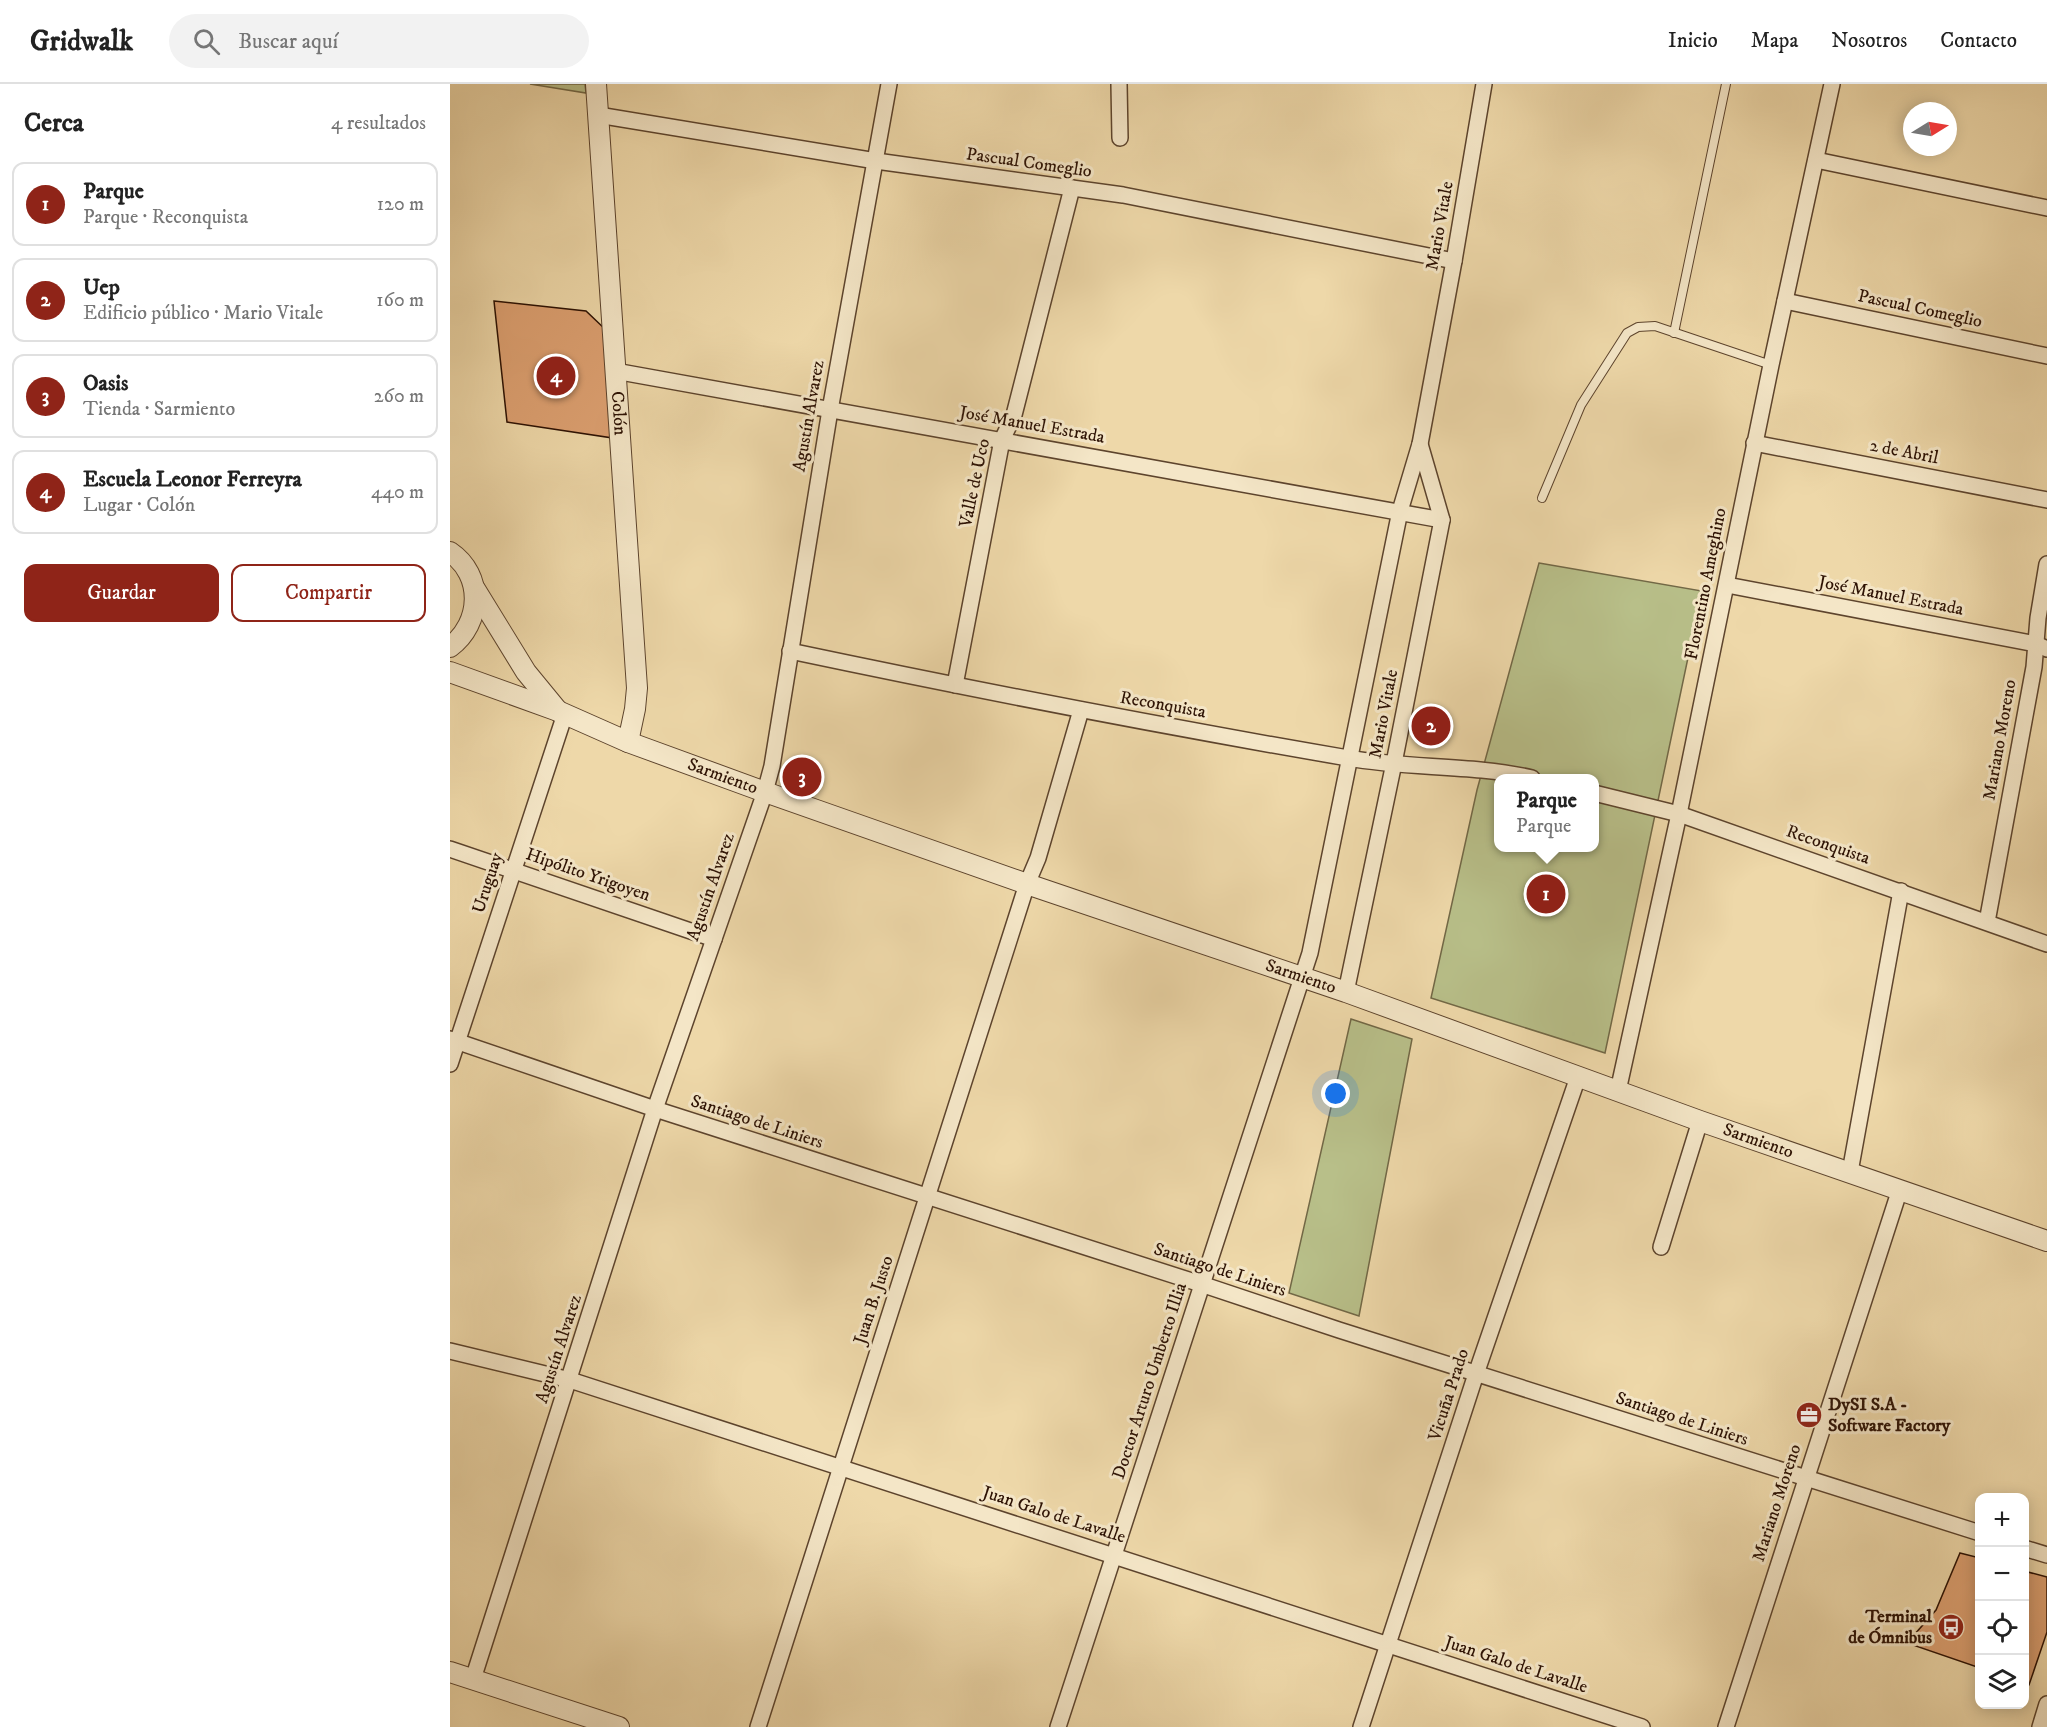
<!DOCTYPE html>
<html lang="es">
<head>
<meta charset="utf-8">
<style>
	:root { --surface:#fff; --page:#f2f2f2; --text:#222; --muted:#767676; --line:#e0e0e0; --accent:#8f2418 }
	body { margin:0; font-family:"IM FELL DW Pica",serif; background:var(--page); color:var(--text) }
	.controls { position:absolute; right:18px; bottom:18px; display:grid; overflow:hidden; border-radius:12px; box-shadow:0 3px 15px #0003 }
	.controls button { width:54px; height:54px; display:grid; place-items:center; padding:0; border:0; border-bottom:2px solid var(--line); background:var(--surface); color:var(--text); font:30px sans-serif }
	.compass { position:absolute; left:1453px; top:18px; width:54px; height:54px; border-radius:50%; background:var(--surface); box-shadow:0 3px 15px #0003; rotate:79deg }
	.you { position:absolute; left:886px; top:1010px; width:21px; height:21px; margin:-15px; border:4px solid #fff; border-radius:50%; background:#1a73e8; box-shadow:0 0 0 9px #1a73e833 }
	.badge { display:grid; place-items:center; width:39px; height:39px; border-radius:50%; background:var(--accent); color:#fff; font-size:20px; font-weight:700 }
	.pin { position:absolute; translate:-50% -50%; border:3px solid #fff; box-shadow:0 2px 6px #0006 }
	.popup { position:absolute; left:1044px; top:690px; width:105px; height:78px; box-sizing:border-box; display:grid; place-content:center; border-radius:12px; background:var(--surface); filter:drop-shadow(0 2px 4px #0005); font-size:20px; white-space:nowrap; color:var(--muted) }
	.popup b { font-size:22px; color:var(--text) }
	.popup::after { content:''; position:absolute; left:50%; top:100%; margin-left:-12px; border:12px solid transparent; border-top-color:var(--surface) }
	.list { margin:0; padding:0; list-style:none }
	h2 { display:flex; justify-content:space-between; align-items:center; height:78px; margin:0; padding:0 24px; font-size:26px }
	h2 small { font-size:20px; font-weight:400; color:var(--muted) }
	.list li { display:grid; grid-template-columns:39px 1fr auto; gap:18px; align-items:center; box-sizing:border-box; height:84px; margin:0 12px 12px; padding:0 12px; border:2px solid var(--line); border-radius:12px }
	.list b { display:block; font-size:22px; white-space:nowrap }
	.list p { margin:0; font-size:20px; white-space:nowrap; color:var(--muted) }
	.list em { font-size:20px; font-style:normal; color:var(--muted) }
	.actions { display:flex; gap:12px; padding:18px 24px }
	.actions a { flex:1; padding:14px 0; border:2px solid var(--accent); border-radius:12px; text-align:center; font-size:21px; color:var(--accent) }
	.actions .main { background:var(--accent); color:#fff }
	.icon { flex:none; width:33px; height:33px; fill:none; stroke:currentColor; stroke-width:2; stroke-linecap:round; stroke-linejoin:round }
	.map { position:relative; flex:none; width:1597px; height:1643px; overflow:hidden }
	header { display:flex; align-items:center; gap:36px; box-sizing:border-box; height:84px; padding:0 30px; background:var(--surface); border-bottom:2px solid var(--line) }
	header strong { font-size:28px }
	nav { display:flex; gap:33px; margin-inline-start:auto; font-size:21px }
	.search { width:420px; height:54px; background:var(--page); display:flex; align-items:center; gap:15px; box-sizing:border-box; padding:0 21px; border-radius:33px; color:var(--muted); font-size:22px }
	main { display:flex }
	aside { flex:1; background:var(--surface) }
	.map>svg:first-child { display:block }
	.green { fill:#b8bf89; stroke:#726846; stroke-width:1.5; fill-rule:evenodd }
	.building { fill:#dca071; stroke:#2d1204; stroke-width:1.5 }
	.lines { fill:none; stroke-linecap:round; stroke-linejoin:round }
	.service-casing { stroke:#5d442d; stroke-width:10 }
	.minor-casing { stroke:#5d442d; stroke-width:18 }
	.tertiary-casing { stroke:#5d442d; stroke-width:22 }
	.service { stroke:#f4e6c7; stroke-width:8 }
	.minor { stroke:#f4e6c7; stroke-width:15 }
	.tertiary { stroke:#f4e6c7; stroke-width:20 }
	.labels { text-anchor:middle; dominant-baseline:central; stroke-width:6; stroke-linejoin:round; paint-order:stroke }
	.street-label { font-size:18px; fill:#2d1204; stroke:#f4e6c7 }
	.poi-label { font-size:18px; font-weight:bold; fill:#2d1204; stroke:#f4e6c7; text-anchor:start }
</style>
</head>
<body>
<header>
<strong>Gridwalk</strong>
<div class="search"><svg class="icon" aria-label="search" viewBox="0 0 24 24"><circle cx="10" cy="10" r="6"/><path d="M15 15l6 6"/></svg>Buscar aquí</div>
<nav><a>Inicio</a><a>Mapa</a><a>Nosotros</a><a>Contacto</a></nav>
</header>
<main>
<aside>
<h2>Cerca<small>4 resultados</small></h2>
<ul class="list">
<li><span class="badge">1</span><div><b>Parque</b><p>Parque · Reconquista</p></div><em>120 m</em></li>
<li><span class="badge">2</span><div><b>Uep</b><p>Edificio público · Mario Vitale</p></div><em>160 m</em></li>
<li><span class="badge">3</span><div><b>Oasis</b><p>Tienda · Sarmiento</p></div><em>260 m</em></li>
<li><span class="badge">4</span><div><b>Escuela Leonor Ferreyra</b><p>Lugar · Colón</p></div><em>440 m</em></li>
</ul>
<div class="actions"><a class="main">Guardar</a><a>Compartir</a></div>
</aside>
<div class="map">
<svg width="1597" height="1643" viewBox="0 0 1597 1643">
	<rect width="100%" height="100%" fill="#eed8a9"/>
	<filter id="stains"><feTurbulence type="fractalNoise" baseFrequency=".00333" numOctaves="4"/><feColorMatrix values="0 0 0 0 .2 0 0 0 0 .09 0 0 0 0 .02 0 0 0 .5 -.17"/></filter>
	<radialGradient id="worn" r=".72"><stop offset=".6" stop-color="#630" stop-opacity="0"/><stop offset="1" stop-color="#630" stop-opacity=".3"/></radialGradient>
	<g class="green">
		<path d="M80,0H135L136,9Z"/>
		<path d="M1089,479L1252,507L1155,969L981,914L1027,706ZM1048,694H1144V764H1048Z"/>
		<path d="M901,935L962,955L909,1232L839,1209Z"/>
	</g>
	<g class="building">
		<path d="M44,217L136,227L156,246L163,354L57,338Z"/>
		<path d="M1510,1469L1530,1474V1584L1457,1559L1486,1526Z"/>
		<path d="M1574,1487L1597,1493V1548L1579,1601L1574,1600Z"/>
	</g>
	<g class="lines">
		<defs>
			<g id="service">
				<path d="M1224,249L1276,0"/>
				<path d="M1092,414L1131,321L1177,249L1188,243L1205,242L1321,281"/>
			</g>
			<g id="minor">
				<path d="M669,0L670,54"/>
				<path d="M148,31L426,77L673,111L1004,177"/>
				<path d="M1366,76L1597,124"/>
				<path d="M1335,217L1597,272"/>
				<path d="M165,287L992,436"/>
				<path d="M1304,359L1597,416"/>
				<path d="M1277,501L1586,560L1597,565"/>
				<path d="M340,567C525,606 711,642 898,674C959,685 1021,680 1082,694"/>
				<path d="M505,601L552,356L564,331L622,104"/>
				<path d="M1144,709L1229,730L1597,860"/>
				<path d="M0,765L264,855"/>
				<path d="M1537,838L1584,583L1588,534L1597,480"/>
				<path d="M896,908L944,679L992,436L970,360"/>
				<path d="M0,955L205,1025L751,1200L889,1246L1530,1449"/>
				<path d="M0,980L115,630"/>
				<path d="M1168,1007L1229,730L1321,281L1382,0"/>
				<path d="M1400,1088L1451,807"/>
				<path d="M1211,1163L1250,1037"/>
				<path d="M0,1267L120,1296L1192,1643"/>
				<path d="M1574,1464L1597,1471"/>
				<path d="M23,1595L205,1025L315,708L322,682L380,326L439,0"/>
				<path d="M308,1643L577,800L588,774L631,626"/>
				<path d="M608,1643L860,869L950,427L970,360L1004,177L1034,0"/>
				<path d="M911,1643L1026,1290L1128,993"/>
				<path d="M1276,1643L1450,1105"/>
				<path d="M1590,1643L1597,1620"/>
			</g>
			<g id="tertiary">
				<path id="s1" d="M146,0L187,604L185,625L178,658"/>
				<path d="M0,468C34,491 32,539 0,563"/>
				<path d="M25,505L76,588L108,627"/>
				<path id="s2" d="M0,588L108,627L178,658L315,708L577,800L896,908L1250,1037L1597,1157"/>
				<path d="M0,1588L169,1643"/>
			</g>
		</defs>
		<use href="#service" class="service-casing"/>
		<use href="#minor" class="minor-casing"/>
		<use href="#tertiary" class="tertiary-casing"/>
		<use href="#service" class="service"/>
		<use href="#minor" class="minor"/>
		<use href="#tertiary" class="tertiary"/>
	</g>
	<defs>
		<symbol id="office-disc" viewBox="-11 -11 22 22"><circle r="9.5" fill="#8f2418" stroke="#f4e6c7"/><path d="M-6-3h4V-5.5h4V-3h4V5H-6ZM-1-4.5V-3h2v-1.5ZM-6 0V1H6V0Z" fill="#fff"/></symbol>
		<symbol id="bus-disc" viewBox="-11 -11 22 22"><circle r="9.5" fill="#8f2418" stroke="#f4e6c7"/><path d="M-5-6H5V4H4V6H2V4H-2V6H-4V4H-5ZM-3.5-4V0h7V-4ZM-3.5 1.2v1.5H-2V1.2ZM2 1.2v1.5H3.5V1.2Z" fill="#fff"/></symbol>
	</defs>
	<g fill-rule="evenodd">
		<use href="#office-disc" x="1344" y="1316" width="30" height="30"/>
		<use href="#bus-disc" x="1486" y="1528" width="30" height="30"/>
	</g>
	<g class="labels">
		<g class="street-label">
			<text transform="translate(579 79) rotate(8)">Pascual Comeglio</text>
			<text transform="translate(990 142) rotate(-80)">Mario Vitale</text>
			<text transform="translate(1470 225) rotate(12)">Pascual Comeglio</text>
			<text stroke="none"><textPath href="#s1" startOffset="330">Colón</textPath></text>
			<text transform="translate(359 332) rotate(-80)">Agustín Alvarez</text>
			<text transform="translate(582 341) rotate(10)">José Manuel Estrada</text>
			<text transform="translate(1454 368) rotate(11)">2 de Abril</text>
			<text transform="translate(525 399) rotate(-78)">Valle de Uco</text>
			<text transform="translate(1256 500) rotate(-79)">Florentino Ameghino</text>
			<text transform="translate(1441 512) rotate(11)">José Manuel Estrada</text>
			<text transform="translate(713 621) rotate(10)">Reconquista</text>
			<text transform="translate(934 630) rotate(-79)">Mario Vitale</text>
			<text transform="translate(1550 656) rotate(-80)">Mariano Moreno</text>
			<text stroke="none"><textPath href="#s2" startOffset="292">Sarmiento</textPath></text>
			<text transform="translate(1378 761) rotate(19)">Reconquista</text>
			<text transform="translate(138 791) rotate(19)">Hipólito Yrigoyen</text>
			<text transform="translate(38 799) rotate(-72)">Uruguay</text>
			<text transform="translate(261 803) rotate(-71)">Agustín Alvarez</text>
			<text stroke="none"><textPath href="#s2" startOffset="904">Sarmiento</textPath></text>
			<text transform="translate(307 1038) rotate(18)">Santiago de Liniers</text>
			<text stroke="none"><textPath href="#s2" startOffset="1390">Sarmiento</textPath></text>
			<text transform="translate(770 1186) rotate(18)">Santiago de Liniers</text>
			<text transform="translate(424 1216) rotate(-72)">Juan B. Justo</text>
			<text transform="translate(109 1265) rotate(-72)">Agustín Alvarez</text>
			<text transform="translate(700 1297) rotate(-72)">Doctor Arturo Umberto Illia</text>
			<text transform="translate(999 1311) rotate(-72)">Vicuña Prado</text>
			<text transform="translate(1232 1335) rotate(18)">Santiago de Liniers</text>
			<text transform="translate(1327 1419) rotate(-72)">Mariano Moreno</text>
			<text transform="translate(604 1431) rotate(18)">Juan Galo de Lavalle</text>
			<text transform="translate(1066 1581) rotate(18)">Juan Galo de Lavalle</text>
		</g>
		<g class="poi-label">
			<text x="1378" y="1321">DySI S.A -<tspan x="1378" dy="21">Software Factory</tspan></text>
			<text x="1482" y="1533" text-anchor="end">Terminal<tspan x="1482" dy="21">de Ómnibus</tspan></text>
		</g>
	</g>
	<rect width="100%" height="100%" filter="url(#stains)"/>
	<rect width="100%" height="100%" fill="url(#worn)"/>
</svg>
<div class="controls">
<button>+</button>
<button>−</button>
<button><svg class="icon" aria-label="locate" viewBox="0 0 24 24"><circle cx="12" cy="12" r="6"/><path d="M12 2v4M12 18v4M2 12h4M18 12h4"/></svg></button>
<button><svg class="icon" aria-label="layers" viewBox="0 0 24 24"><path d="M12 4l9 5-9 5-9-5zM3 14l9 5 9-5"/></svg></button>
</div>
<svg class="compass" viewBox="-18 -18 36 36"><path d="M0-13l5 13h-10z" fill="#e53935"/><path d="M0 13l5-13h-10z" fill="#767676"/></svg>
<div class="you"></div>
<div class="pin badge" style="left:1096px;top:810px">1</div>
<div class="popup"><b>Parque</b>Parque</div>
<div class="pin badge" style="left:981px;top:642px">2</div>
<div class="pin badge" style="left:352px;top:693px">3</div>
<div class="pin badge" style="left:106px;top:292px">4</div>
</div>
</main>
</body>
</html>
